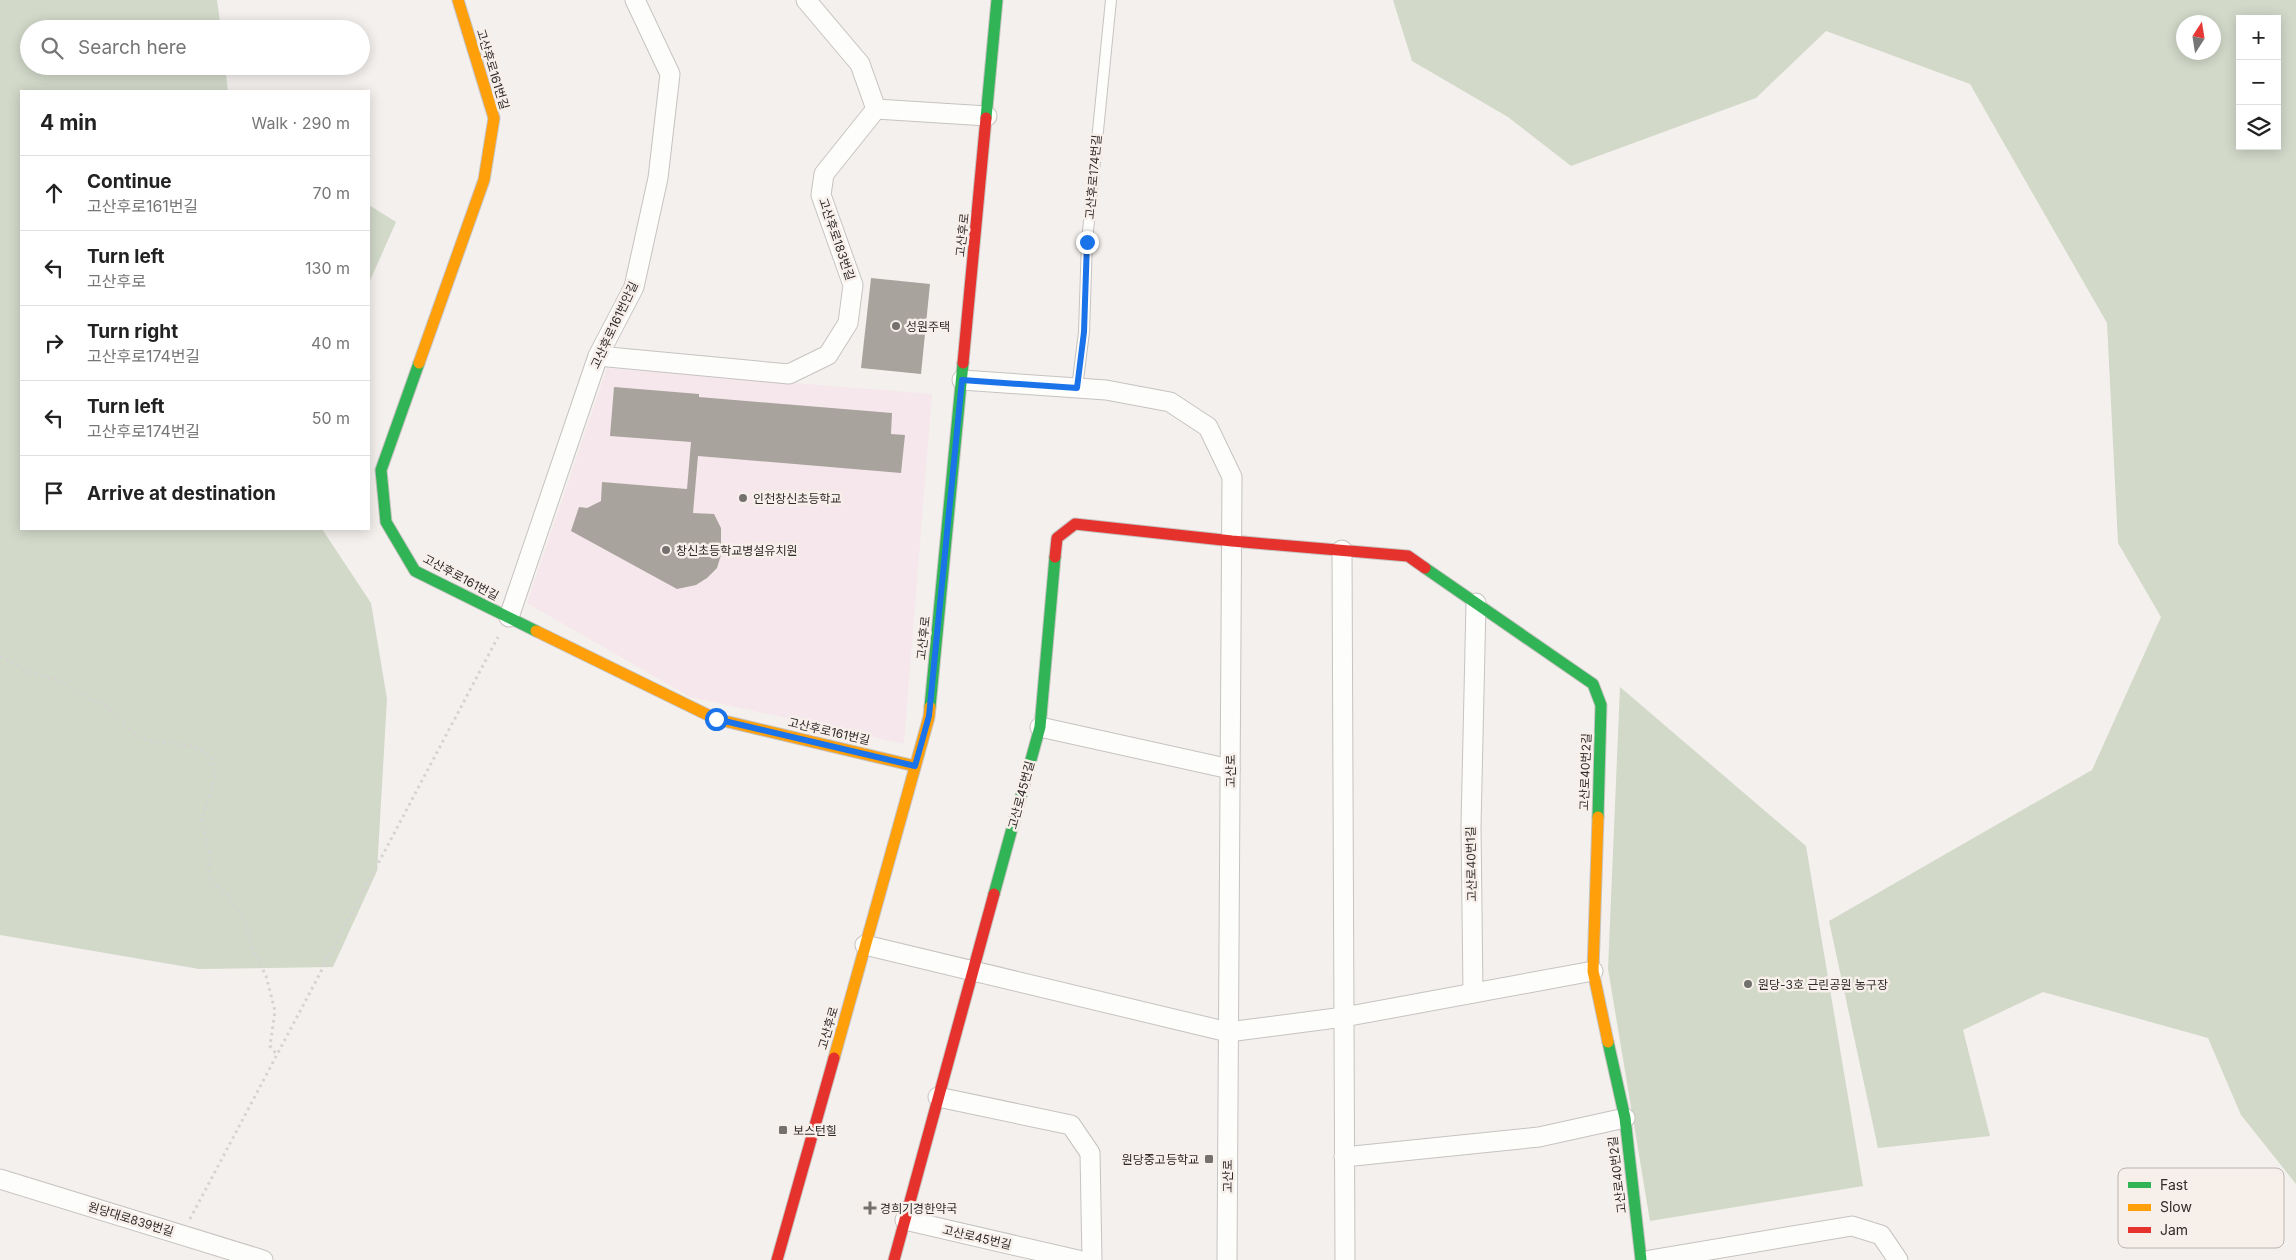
<!DOCTYPE html>
<html lang="en">
<head>
<meta charset="utf-8">
<style>
	:root { --surface:#fff; --page:#f6f6f6; --text:#222; --muted:#767676; --line:#e0e0e0 }
	body { margin:0; font-family:Inter,"Noto Sans KR",sans-serif; background:var(--page); color:var(--text) }
	.controls { position:absolute; right:15px; top:15px; display:grid; overflow:hidden; border-radius:0px; box-shadow:0 2px 12px #0003 }
	.controls button { width:45px; height:45px; display:grid; place-items:center; padding:0; border:0; border-bottom:1px solid var(--line); background:var(--surface); color:var(--text); font:25px sans-serif }
	.compass { position:absolute; left:2176px; top:15px; width:45px; height:45px; border-radius:50%; background:var(--surface); box-shadow:0 2px 12px #0003; rotate:12deg }
	.stop { position:absolute; width:15px; height:15px; margin:-11px; border:4px solid #1a73e8; border-radius:50%; background:#fff }
	.stop.end { background:#1a73e8; border-color:#fff; box-shadow:0 1px 5px #0008 }
	.list { margin:0; padding:0; list-style:none }
	h2 { display:flex; justify-content:space-between; align-items:center; height:65px; margin:0; padding:0 20px; font-size:21px }
	h2 small { font-size:16px; font-weight:400; color:var(--muted) }
	.list li { display:grid; grid-template-columns:32px 1fr auto; gap:15px; align-items:center; box-sizing:border-box; height:75px; padding:0 20px; border-top:1px solid var(--line) }
	.list b { display:block; font-size:19px; white-space:nowrap }
	.list p { margin:0; font-size:16px; white-space:nowrap; color:var(--muted) }
	.list em { font-size:16px; font-style:normal; color:var(--muted) }
	.icon { flex:none; width:28px; height:28px; fill:none; stroke:currentColor; stroke-width:2; stroke-linecap:round; stroke-linejoin:round }
	.map { position:relative; flex:none; width:2296px; height:1260px; overflow:hidden }
	.search { position:absolute; background:var(--surface); box-shadow:0 2px 12px #0003; left:20px; top:20px; width:350px; height:55px; display:flex; align-items:center; gap:12px; box-sizing:border-box; padding:0 18px; border-radius:28px; color:var(--muted); font-size:19px }
	.panel { position:absolute; background:var(--surface); box-shadow:0 2px 12px #0003; left:20px; top:90px; width:350px; height:440px; border-radius:0px }
	.map>svg:first-child { display:block }
	.education { fill:#f6e7ec }
	.green { fill:#d2d9c9; fill-rule:evenodd }
	.building { fill:#a9a39d }
	.lines { fill:none; stroke-linecap:round; stroke-linejoin:round }
	.lane-casing { stroke:#c6c3c1; stroke-width:12 }
	.street-casing { stroke:#c6c3c1; stroke-width:21 }
	.fast-casing { stroke:#c6c3c1; stroke-width:13 }
	.slow-casing { stroke:#c6c3c1; stroke-width:13 }
	.jam-casing { stroke:#c6c3c1; stroke-width:13 }
	.path { stroke:#d5d3d2; stroke-width:3; stroke-dasharray:2.5 4; stroke-linecap:butt }
	.lane { stroke:#fdfdfc; stroke-width:10 }
	.street { stroke:#fdfdfc; stroke-width:19 }
	.fast { stroke:#30b455; stroke-width:11 }
	.slow { stroke:#ff9f0a; stroke-width:11 }
	.jam { stroke:#e5322d; stroke-width:11 }
	.route { stroke:#1a73e8; stroke-width:6 }
	.poi-dot { fill:#73706e; stroke:#f7efea; stroke-width:2 }
	.labels { text-anchor:middle; dominant-baseline:central; stroke-width:5; stroke-linejoin:round; paint-order:stroke }
	.street-label { font-size:12px; fill:#2e2b29; stroke:#f7efea }
	.poi-label { font-size:12px; fill:#2e2b29; stroke:#f7efea; text-anchor:start }
	.key { fill:#f7efea; stroke:#bbb4b0; stroke-width:1 }
	.key-label { font-size:14px; fill:#2e2b29 }
</style>
</head>
<body>
<div class="map">
<svg width="2296" height="1260" viewBox="0 0 2296 1260">
	<rect width="100%" height="100%" fill="#f4f0ed"/>
	<path class="education" d="M607,368L932,394L904,744L690,697L527,603Z"/>
	<g class="green">
		<path d="M0,0H217L221,29H29V66H225L228,91H21V529H322L371,603L387,699L377,871L333,967L199,969L0,935Z"/>
		<path d="M1393,0H2296V1184L2241,1115L2208,1038L2043,992L1963,1030L1990,1136L1878,1148L1829,921L2092,770L2161,617L2118,543L2107,323L1970,84L1826,31L1756,98L1571,166L1508,117L1412,61ZM2240,19H2277V146H2240ZM2214,22V52H2184V22Z"/>
		<path d="M369,205L396,222L369,283Z"/>
		<path d="M1620,687L1806,846L1863,1186L1650,1221L1608,969Z"/>
	</g>
	<g class="building">
		<path d="M871,278L930,284L921,374L861,368Z"/>
		<path d="M614,387L699,394V397L892,413L891,434L905,435L901,473L698,456L693,513L714,514L721,528V555L717,568L707,578L696,585L677,589L571,531L579,507L587,508L601,501L602,482L687,489L691,442L610,436Z"/>
	</g>
	<g class="lines">
		<defs>
			<path id="lane" d="M1077,388L1084,332L1087,241L1111,0"/>
			<g id="street">
				<path d="M806,0L860,64L876,109L987,116"/>
				<path d="M598,356L789,374L828,355L848,323L853,285L821,195L824,174L876,109"/>
				<path d="M962,380L1106,390L1170,402L1208,427L1232,477L1227,1260"/>
				<path d="M1342,550L1345,1260"/>
				<path d="M509,617L598,356L634,287L658,178L670,74L635,0"/>
				<path d="M1040,727L1230,769"/>
				<path d="M865,945L1228,1032L1344,1017L1593,971"/>
				<path d="M1473,993L1471,826L1476,603"/>
				<path d="M938,1097L1071,1125L1090,1153L1092,1260"/>
				<path d="M1344,1157L1539,1137L1625,1118"/>
				<path d="M0,1179L263,1260"/>
				<path d="M905,1220L1078,1260"/>
				<path d="M1650,1260L1852,1226L1881,1235L1898,1260"/>
			</g>
			<g id="fast">
				<path d="M986,118L997,0"/>
				<path d="M419,363L381,470L386,522L415,571L536,631"/>
				<path d="M1425,568L1593,684L1601,705L1598,817"/>
				<path d="M930,707L963,363"/>
				<path d="M994,894L1040,727L1055,557"/>
				<path d="M1608,1042L1625,1118L1641,1260"/>
			</g>
			<g id="slow">
				<path d="M419,363L484,180L494,118L458,0"/>
				<path d="M536,631L716,719L915,766"/>
				<path d="M1598,817L1593,971L1608,1042"/>
				<path d="M834,1058L929,717L930,707"/>
			</g>
			<g id="jam">
				<path d="M963,363L986,118"/>
				<path d="M1055,557L1057,538L1075,524L1232,541L1408,556L1425,568"/>
				<path d="M777,1260L834,1058"/>
				<path d="M894,1260L994,894"/>
			</g>
		</defs>
		<use href="#lane" class="lane-casing"/>
		<use href="#street" class="street-casing"/>
		<use href="#fast" class="fast-casing"/>
		<use href="#slow" class="slow-casing"/>
		<use href="#jam" class="jam-casing"/>
		<g class="path">
			<path d="M0,656L31,673L61,681L89,699L106,706L132,732L149,741L194,746L211,756L216,775L201,820L210,854L208,872L211,881L226,892L246,924L251,945L266,976L275,1011L270,1046L277,1055"/>
			<path d="M190,1219L498,637"/>
		</g>
		<use href="#lane" class="lane"/>
		<use href="#street" class="street"/>
		<use href="#fast" class="fast"/>
		<use href="#slow" class="slow"/>
		<use href="#jam" class="jam"/>
	</g>
	<g class="lines">
		<path class="route" d="M716,719L915,766L929,716L962,380L1077,388L1084,332L1087,242"/>
	</g>
	<g class="poi-dot">
		<circle cx="896" cy="326" r="5"/>
		<circle cx="743" cy="498" r="5"/>
		<circle cx="666" cy="550" r="5"/>
		<circle cx="1748" cy="984" r="5"/>
		<rect x="778" y="1125" width="10" height="10" rx="2.5"/>
		<rect x="1204" y="1154" width="10" height="10" rx="2.5"/>
		<path d="M867.5 1200.5h5v5h5v5h-5v5h-5v-5h-5v-5h5z"/>
	</g>
	<g class="labels">
		<g class="street-label">
			<text transform="translate(493 69) rotate(73)">고산후로161번길</text>
			<text transform="translate(1093 177) rotate(-85)">고산후로174번길</text>
			<text transform="translate(962 235) rotate(-84)">고산후로</text>
			<text transform="translate(837 239) rotate(71)">고산후로183번길</text>
			<text transform="translate(614 325) rotate(-65)">고산후로161번안길</text>
			<text transform="translate(461 577) rotate(28)">고산후로161번길</text>
			<text transform="translate(923 638) rotate(-84)">고산후로</text>
			<text transform="translate(829 731) rotate(13)">고산후로161번길</text>
			<text transform="translate(1230 771) rotate(-90)">고산로</text>
			<text transform="translate(1585 772) rotate(-88)">고산로40번2길</text>
			<text transform="translate(1021 795) rotate(-75)">고산로45번길</text>
			<text transform="translate(1471 864) rotate(-91)">고산로40번1길</text>
			<text transform="translate(828 1028) rotate(-74)">고산후로</text>
			<text transform="translate(1617 1175) rotate(-97)">고산로40번2길</text>
			<text transform="translate(1227 1176) rotate(-90)">고산로</text>
			<text transform="translate(131 1219) rotate(17)">원당대로839번길</text>
			<text transform="translate(977 1237) rotate(13)">고산로45번길</text>
		</g>
		<g class="poi-label">
			<text x="906" y="326">성원주택</text>
			<text x="753" y="498">인천창신초등학교</text>
			<text x="676" y="550">창신초등학교병설유치원</text>
			<text x="1758" y="984">원당-3호 근린공원 농구장</text>
			<text x="793" y="1130">보스턴힐</text>
			<text x="1199" y="1159" text-anchor="end">원당중고등학교</text>
			<text x="880" y="1208">경희기경한약국</text>
		</g>
	</g>
	<rect x="2118" y="1168" width="166" height="80" rx="8" class="key"/>
	<rect x="2128" y="1182" width="23" height="6" fill="#30b455"/>
	<rect x="2128" y="1204" width="23" height="7" fill="#ff9f0a"/>
	<rect x="2128" y="1227" width="23" height="6" fill="#e5322d"/>
	<g class="key-label">
		<text x="2160" y="1190">Fast</text>
		<text x="2160" y="1212">Slow</text>
		<text x="2160" y="1235">Jam</text>
	</g>
</svg>
<div class="controls">
<button>+</button>
<button>−</button>
<button><svg class="icon" aria-label="layers" viewBox="0 0 24 24"><path d="M12 4l9 5-9 5-9-5zM3 14l9 5 9-5"/></svg></button>
</div>
<svg class="compass" viewBox="-18 -18 36 36"><path d="M0-13l5 13h-10z" fill="#e53935"/><path d="M0 13l5-13h-10z" fill="#767676"/></svg>
<div class="stop" style="left:716px;top:719px"></div>
<div class="stop end" style="left:1087px;top:242px"></div>
<div class="search"><svg class="icon" aria-label="search" viewBox="0 0 24 24"><circle cx="10" cy="10" r="6"/><path d="M15 15l6 6"/></svg>Search here</div>
<section class="panel">
<h2>4 min<small>Walk · 290 m</small></h2>
<ul class="list">
<li><svg class="icon" aria-label="ahead" viewBox="0 0 24 24"><path d="M12 20V5M6 11l6-6 6 6"/></svg><div><b>Continue</b><p>고산후로161번길</p></div><em>70 m</em></li>
<li><svg class="icon" aria-label="left" viewBox="0 0 24 24"><path d="M17 20v-9H6M10 6l-5 5 5 5"/></svg><div><b>Turn left</b><p>고산후로</p></div><em>130 m</em></li>
<li><svg class="icon" aria-label="right" viewBox="0 0 24 24"><path d="M7 20v-9h11M14 6l5 5-5 5"/></svg><div><b>Turn right</b><p>고산후로174번길</p></div><em>40 m</em></li>
<li><svg class="icon" aria-label="left" viewBox="0 0 24 24"><path d="M17 20v-9H6M10 6l-5 5 5 5"/></svg><div><b>Turn left</b><p>고산후로174번길</p></div><em>50 m</em></li>
<li><svg class="icon" aria-label="arrive" viewBox="0 0 24 24"><path d="M6 21V4h12l-3 4 3 4H6"/></svg><div><b>Arrive at destination</b></div></li>
</ul>
</section>
</div>
</body>
</html>
